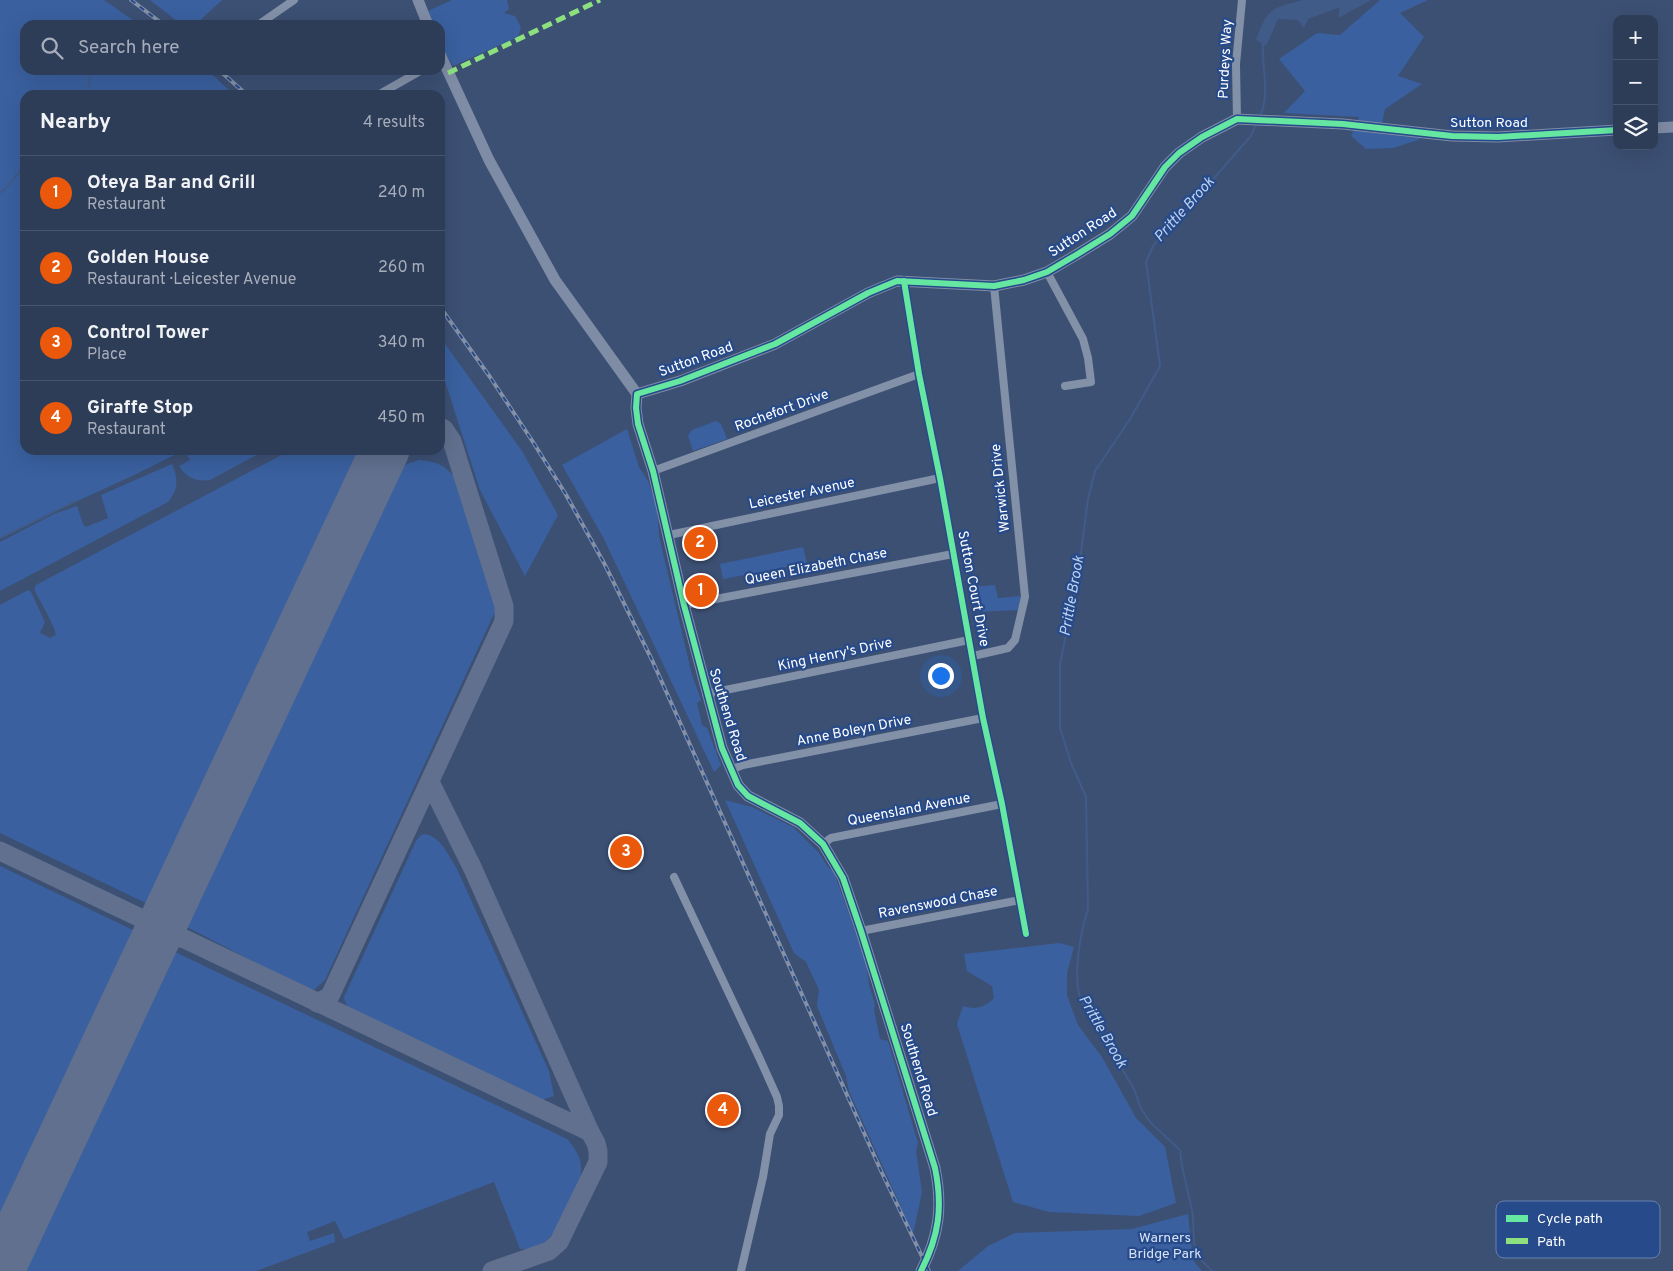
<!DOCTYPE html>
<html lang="en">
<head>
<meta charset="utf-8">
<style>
	:root { --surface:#2d3c57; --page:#394761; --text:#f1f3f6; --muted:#a7adba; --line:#48566d; --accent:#ea580c }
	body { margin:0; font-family:Overpass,sans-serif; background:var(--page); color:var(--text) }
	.controls { position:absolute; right:15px; top:15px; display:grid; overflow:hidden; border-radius:10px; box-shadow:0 5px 20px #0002 }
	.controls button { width:45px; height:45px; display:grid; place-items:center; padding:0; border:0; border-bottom:1px solid var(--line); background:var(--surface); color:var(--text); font:25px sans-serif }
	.you { position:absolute; left:940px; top:675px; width:18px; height:18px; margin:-12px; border:4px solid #fff; border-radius:50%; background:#1a73e8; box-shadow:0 0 0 8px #1a73e833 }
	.badge { display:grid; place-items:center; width:32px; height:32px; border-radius:50%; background:var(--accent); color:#fff; font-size:16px; font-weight:700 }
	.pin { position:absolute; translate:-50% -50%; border:2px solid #fff; box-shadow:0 1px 5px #0006 }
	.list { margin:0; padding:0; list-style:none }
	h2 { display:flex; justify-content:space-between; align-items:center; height:65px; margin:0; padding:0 20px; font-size:21px }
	h2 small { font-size:16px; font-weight:400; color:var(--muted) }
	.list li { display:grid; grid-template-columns:32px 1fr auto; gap:15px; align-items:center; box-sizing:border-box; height:75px; padding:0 20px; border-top:1px solid var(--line) }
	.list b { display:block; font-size:19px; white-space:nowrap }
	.list p { margin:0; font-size:16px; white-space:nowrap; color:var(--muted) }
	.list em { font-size:16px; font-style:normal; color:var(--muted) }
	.icon { flex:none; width:28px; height:28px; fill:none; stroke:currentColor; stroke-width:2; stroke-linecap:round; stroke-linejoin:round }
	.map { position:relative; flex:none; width:1673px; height:1271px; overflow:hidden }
	.search { position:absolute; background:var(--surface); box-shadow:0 5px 20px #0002; left:20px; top:20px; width:425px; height:55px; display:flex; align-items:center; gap:12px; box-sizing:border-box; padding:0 18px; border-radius:15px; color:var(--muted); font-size:19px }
	.panel { position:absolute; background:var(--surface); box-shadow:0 5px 20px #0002; left:20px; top:90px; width:425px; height:365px; border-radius:15px }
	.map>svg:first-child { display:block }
	.green { fill:#3a609f }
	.water { fill:#415b88 }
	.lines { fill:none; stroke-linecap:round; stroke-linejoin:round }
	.stream { stroke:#415b88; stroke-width:2 }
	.taxiway { stroke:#60708e; stroke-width:19 }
	.runway { stroke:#60708e; stroke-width:49 }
	.street { stroke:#8391a8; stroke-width:8 }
	.secondary { stroke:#7f8ca5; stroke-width:11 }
	.rail-casing { stroke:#8390a7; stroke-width:4 }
	.rail { stroke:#264a8a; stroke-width:2; stroke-dasharray:5.5; stroke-linecap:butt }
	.quiet { stroke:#8de07e; stroke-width:5; stroke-dasharray:10 5; stroke-linecap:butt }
	.cycleway-casing { stroke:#264a8a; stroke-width:9 }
	.cycleway { stroke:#66e7a1; stroke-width:6 }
	.labels { text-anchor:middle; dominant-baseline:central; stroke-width:4.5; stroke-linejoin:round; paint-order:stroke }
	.street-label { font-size:14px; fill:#fff; stroke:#264a8a }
	.park-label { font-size:14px; fill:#d7e3f7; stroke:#264a8a }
	.water-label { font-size:15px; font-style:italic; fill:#bed2f1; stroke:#264a8a }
	.key { fill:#264a8a; stroke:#6780ad; stroke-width:1 }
	.key-label { font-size:14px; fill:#fff }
</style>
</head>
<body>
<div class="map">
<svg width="1673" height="1271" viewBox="0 0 1673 1271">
	<rect width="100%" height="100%" fill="#3c5074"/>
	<g class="green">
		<path d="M0,0H104L140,25H25V70H204L216,78L234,95H25V450H184C124,482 60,507 0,538Z"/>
		<path d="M150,0H222L195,25H182Z"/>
		<path d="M452,0H507L509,9L504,13L515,16L521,27L518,37L453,66C444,52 440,41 440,25H434L428,11Z"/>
		<path d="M1380,0H1428L1400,13L1424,37L1398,76L1422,84L1385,109L1382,123L1421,139L1393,148L1366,149L1351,136L1359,117L1284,113L1305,91L1279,59L1317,33L1340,35Z"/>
		<path d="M440,337L522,451L558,515L525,576L480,490L444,378L440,376Z"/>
		<path d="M716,421L721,424L727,439L693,451L688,436L692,430Z"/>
		<path d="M627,429L639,467L648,481L657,506L659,536L692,675L701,700L697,703L702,725L707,728L721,765L714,772L604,539L562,465Z"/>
		<path d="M192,450H266L210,480C196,482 187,478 179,466L190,460L186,453Z"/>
		<path d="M291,450H366L152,906L0,833V605L28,590L31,592L45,622L40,633L50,638L56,635C53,622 40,602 34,589L36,585Z"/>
		<path d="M419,460C438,461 450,468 459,485L498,605L325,980L314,990L307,989L185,926L402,469L407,464Z"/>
		<path d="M172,464C178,478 179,490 168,502L0,591V542L54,514L77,506L83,524L86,527L108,518L101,495Z"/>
		<path d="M803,547L807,563L723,579L720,564Z"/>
		<path d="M995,585L998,598L1022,596L1018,610L976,612L971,587Z"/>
		<path d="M725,800L752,807L793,827L819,853L828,867L834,872L866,962L869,985L875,1004L874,1010L880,1039L888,1041L918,1143L916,1151L922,1192L913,1234L849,1091L846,1076L817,1006L819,990L806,962L794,953Z"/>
		<path d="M424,834C440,835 448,855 456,867L549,1071L554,1096L536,1102L351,1012L345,1002L344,997L416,841L420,836Z"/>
		<path d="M0,866L139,933L0,1231Z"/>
		<path d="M1059,943L1074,947L1067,973V995L1078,1025L1102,1057L1136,1118L1165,1147L1176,1203L1139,1216L1049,1212L1013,1202L957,1024L963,1006C976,1010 984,1008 994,998L992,986L967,971L964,954Z"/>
		<path d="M175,952L567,1139C574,1147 581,1157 581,1167C583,1185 563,1214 556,1230C546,1243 536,1250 520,1249L494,1182L344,1239L335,1221L307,1232L310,1241L334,1233L335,1242L256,1271H25Z"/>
		<path d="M1188,1214L1193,1260L1202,1271H958L988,1246L1015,1233L1132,1229Z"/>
	</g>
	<path class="water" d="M1303,0H1371L1338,18L1340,7L1308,19L1304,28L1298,20L1278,19L1266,46L1256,40C1268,7 1271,9 1303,0Z"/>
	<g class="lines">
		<g class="stream">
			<path d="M87,95L91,72L95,70"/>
			<path d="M1260,116C1271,92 1261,67 1263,42"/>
			<path d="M0,193C10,185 16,175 25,165"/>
			<path d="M0,538L76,501"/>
			<path d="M1212,1271L1198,1257L1194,1243L1193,1215L1182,1166L1180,1150L1151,1123L1141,1109L1134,1089L1080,998C1073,974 1080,934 1088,909L1086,797L1071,763L1060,728V664L1078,576L1088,499L1095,471L1130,419L1160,366L1146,262L1153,246L1165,230L1194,201L1250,137L1256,125"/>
		</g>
		<g class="taxiway">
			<path d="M430,782L473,869L590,1132L596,1143L598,1151V1162L559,1242L549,1251L492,1271"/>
			<path d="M0,851L590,1132"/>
			<path d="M170,907C167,919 168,931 181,938"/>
			<path d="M149,952C157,940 166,933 181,938"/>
			<path d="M317,1003L330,996L504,621V606L452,441L444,429L440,427"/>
		</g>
		<path class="runway" d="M0,1270L385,450"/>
		<g class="street">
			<path d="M258,25L294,0"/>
			<path d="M378,95L422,70"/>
			<path d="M1237,119L1236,64L1242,0"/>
			<path d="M1047,272L1083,339L1088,358L1091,382L1065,386"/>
			<path d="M904,281L919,374L940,478L983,718L1002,804L1026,934"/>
			<path d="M653,471L919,374"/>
			<path d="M669,535L940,478"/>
			<path d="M684,605L953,554"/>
			<path d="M973,656L1008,648L1015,640L1025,597L994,286"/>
			<path d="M706,694L969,640"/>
			<path d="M730,770L743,765L983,718"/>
			<path d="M823,844L831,838L1002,804"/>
			<path d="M674,877L759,1057L777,1097L779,1106V1115L770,1134L763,1177L741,1271"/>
			<path d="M861,931L1020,900"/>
		</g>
		<g class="secondary">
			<path d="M418,0L428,25"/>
			<path d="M440,54L489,160L555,280L637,394"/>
			<path d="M1654,128L1673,127"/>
			<path d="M637,394L680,381L775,344L868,293L897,281L994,286L1024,280L1047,272L1076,255L1110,234L1132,216L1165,167L1179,153L1202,137L1237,119L1343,124L1452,136L1498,137L1617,130"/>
			<path d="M637,394L636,408L638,424L653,471L684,605L722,748L738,785L748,796L800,823L823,844L843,878L861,931L935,1168C943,1207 939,1236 921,1271"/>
		</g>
		<defs>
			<g id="rail">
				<path d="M131,0L164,25"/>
				<path d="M219,70L247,95"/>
				<path d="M440,307L490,377L533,442L565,493L604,563L652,660L882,1173L929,1271"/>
			</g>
		</defs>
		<use href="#rail" class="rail-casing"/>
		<use href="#rail" class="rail"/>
		<path class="quiet" d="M448,73L600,0"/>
		<defs>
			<g id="cycleway">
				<path d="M904,281L919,374L940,478L983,718L1002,804L1026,934"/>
				<path d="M921,1271C939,1236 943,1207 935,1168L861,931L843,878L823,844L800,823L748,796L738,785L722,748L684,605L653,471L638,424L636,408L637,394L680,381L775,344L868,293L897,281L994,286L1024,280L1047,272L1076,255L1110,234L1132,216L1165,167L1179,153L1202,137L1237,119L1343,124L1452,136L1498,137L1617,130"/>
			</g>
		</defs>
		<use href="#cycleway" class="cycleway-casing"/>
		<use href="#cycleway" class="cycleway"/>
	</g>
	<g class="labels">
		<g class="street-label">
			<text transform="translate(1226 59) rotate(-87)">Purdeys Way</text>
			<text x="1489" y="123">Sutton Road</text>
			<text transform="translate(1083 233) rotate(-33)">Sutton Road</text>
			<text transform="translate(696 360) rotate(-20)">Sutton Road</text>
			<text transform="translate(782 411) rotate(-20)">Rochefort Drive</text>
			<text transform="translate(1001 488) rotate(-96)">Warwick Drive</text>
			<text transform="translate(802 494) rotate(-12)">Leicester Avenue</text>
			<text transform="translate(816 567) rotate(-11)">Queen Elizabeth Chase</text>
			<text transform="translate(973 589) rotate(79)">Sutton Court Drive</text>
			<text transform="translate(835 655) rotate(-12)">King Henry's Drive</text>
			<text transform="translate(727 715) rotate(73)">Southend Road</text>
			<text transform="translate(854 731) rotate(-11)">Anne Boleyn Drive</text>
			<text transform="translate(909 810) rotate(-11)">Queensland Avenue</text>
			<text transform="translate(938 903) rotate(-11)">Ravenswood Chase</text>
			<text transform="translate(918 1070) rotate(73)">Southend Road</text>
		</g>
		<g class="park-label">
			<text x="1165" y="1238">Warners<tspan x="1165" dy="16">Bridge Park</tspan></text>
		</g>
		<g class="water-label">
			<text transform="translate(1185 210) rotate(-48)">Prittle Brook</text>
			<text transform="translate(1073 596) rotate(-80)">Prittle Brook</text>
			<text transform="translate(1102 1032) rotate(60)">Prittle Brook</text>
		</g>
	</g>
	<rect x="1496" y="1201" width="164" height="57" rx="8" class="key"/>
	<rect x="1506" y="1215" width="22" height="7" fill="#66e7a1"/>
	<rect x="1506" y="1238" width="22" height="6" fill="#8de07e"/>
	<g class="key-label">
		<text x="1537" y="1223">Cycle path</text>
		<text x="1537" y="1246">Path</text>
	</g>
</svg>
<div class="controls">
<button>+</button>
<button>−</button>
<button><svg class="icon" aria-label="layers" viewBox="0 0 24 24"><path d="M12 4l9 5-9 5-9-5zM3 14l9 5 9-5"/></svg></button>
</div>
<div class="you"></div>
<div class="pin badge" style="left:701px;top:591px">1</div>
<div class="pin badge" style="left:700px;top:543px">2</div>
<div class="pin badge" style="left:626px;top:852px">3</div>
<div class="pin badge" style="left:723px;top:1110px">4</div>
<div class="search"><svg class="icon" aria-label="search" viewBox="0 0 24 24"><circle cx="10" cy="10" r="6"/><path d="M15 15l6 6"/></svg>Search here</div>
<section class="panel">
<h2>Nearby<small>4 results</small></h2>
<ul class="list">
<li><span class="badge">1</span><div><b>Oteya Bar and Grill</b><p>Restaurant</p></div><em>240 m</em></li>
<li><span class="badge">2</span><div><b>Golden House</b><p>Restaurant · Leicester Avenue</p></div><em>260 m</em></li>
<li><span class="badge">3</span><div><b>Control Tower</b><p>Place</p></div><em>340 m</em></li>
<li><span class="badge">4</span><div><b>Giraffe Stop</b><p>Restaurant</p></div><em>450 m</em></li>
</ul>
</section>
</div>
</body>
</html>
